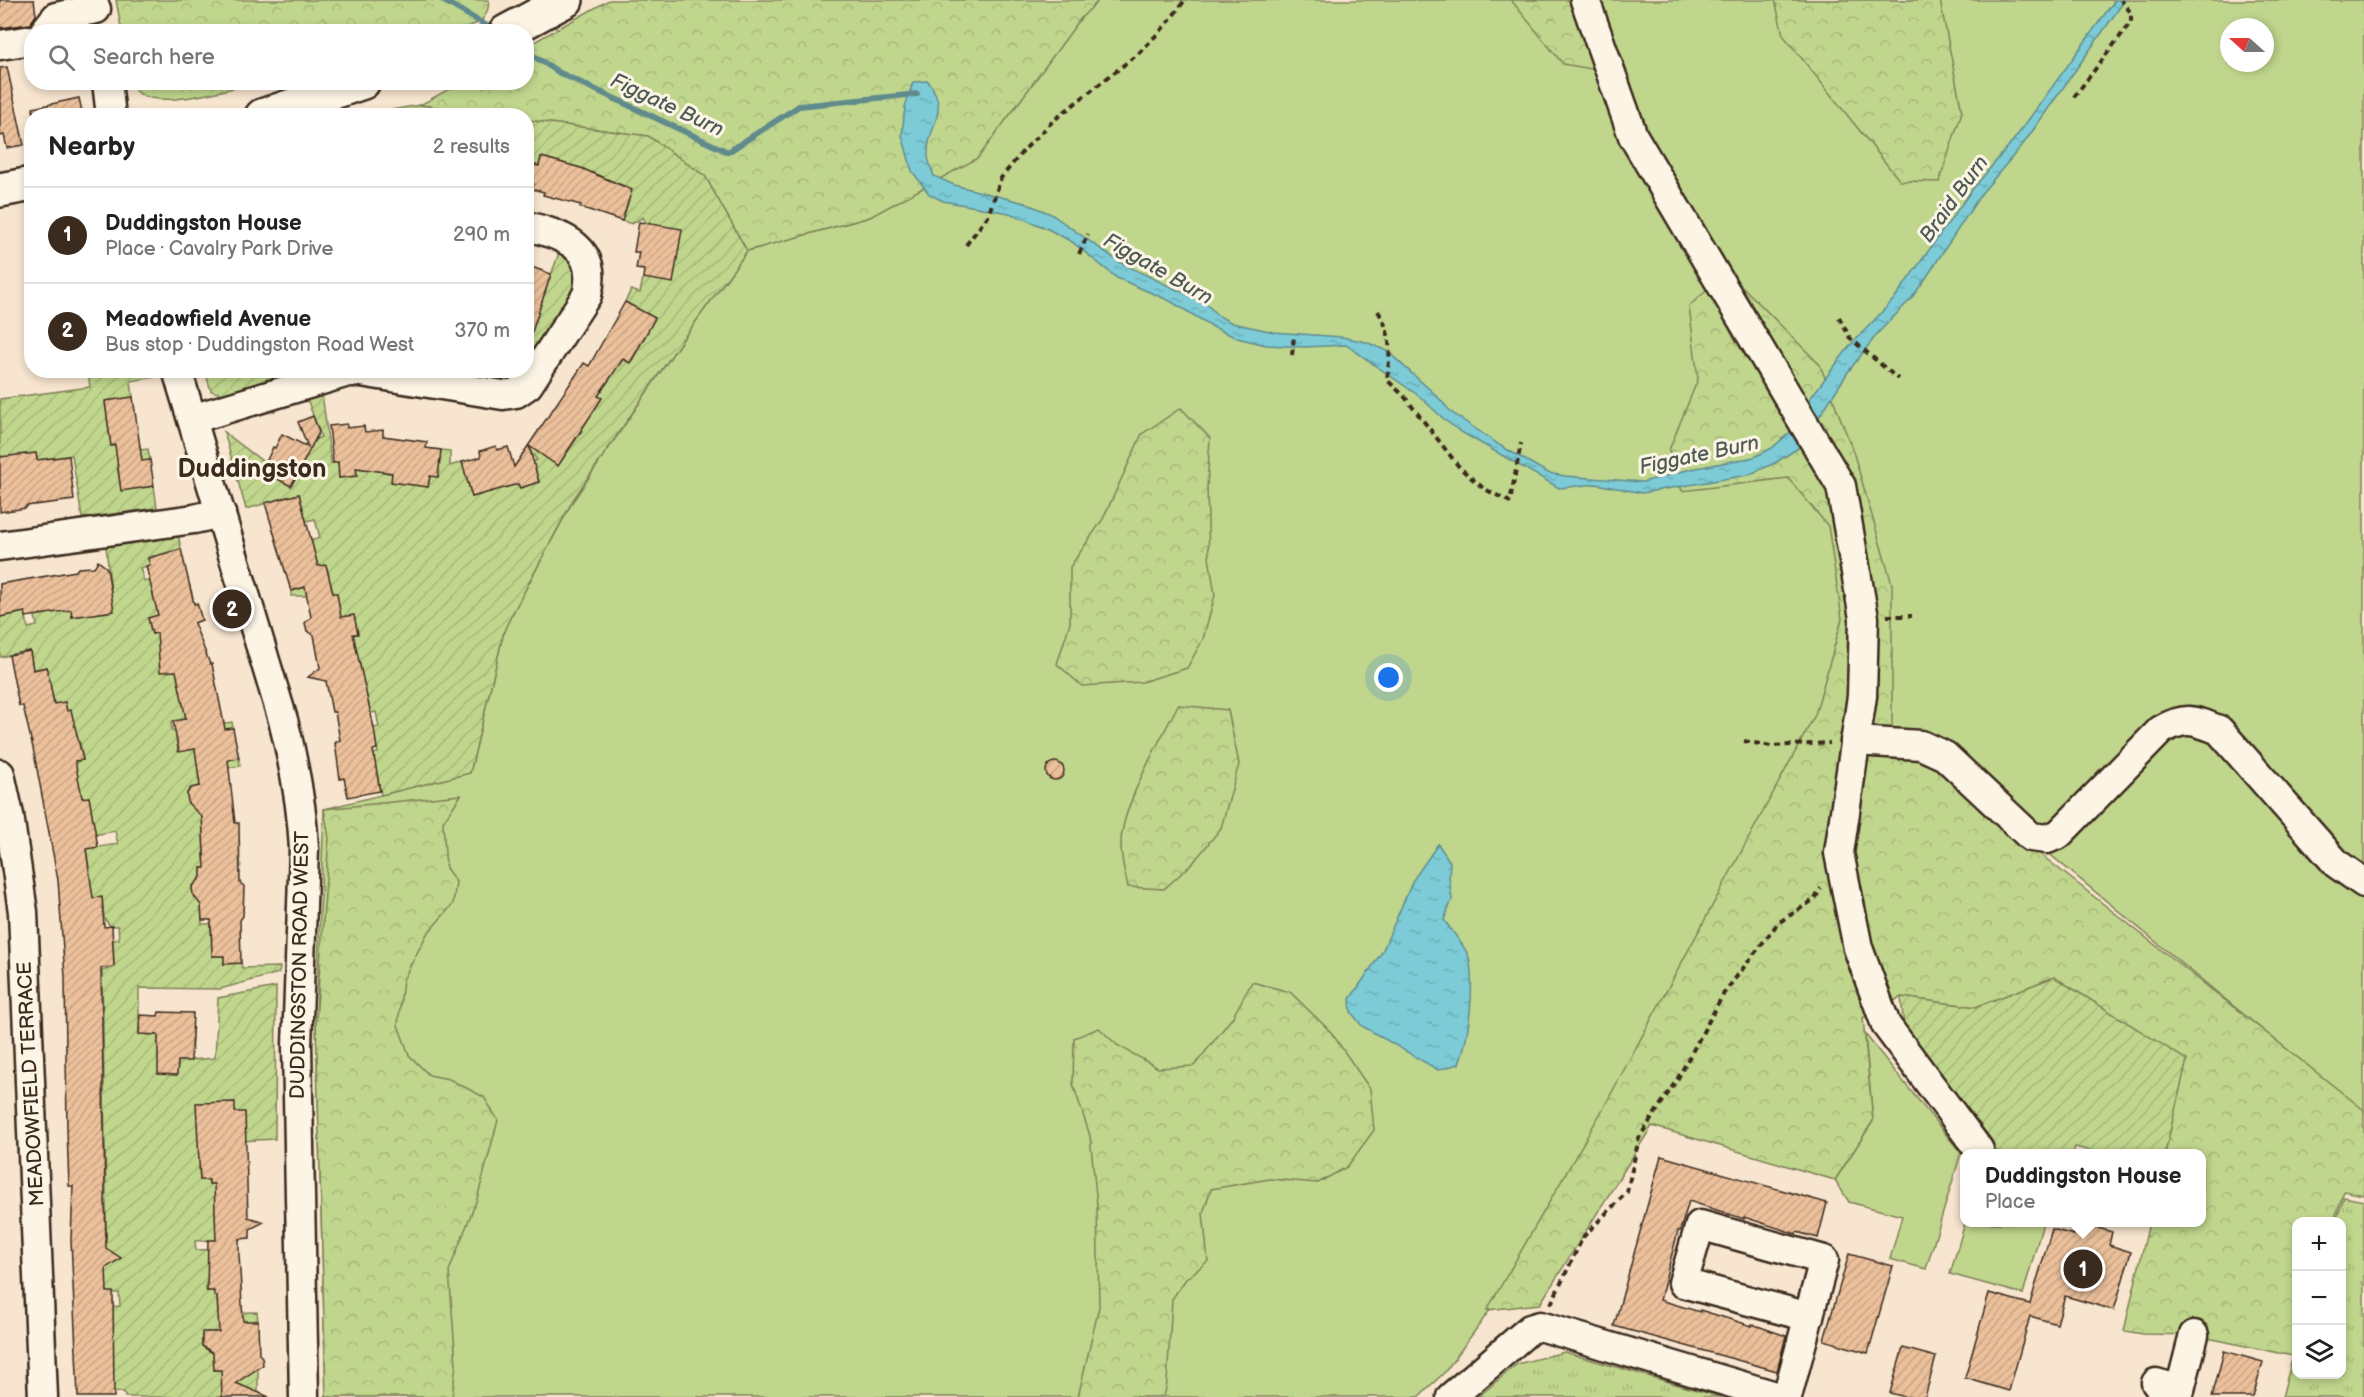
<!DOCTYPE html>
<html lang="en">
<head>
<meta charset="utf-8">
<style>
	:root { --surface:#fff; --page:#f6f6f6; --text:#222; --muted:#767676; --line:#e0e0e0; --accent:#3b2a1e }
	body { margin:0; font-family:"Balsamiq Sans",sans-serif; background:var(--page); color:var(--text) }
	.controls { position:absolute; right:18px; bottom:18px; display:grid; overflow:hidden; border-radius:12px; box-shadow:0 3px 9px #0003 }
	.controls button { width:54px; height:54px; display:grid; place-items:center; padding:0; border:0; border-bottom:2px solid var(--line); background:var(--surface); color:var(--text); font:30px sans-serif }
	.compass { position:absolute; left:2220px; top:18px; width:54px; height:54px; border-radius:50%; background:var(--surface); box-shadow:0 3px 9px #0003; rotate:291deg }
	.you { position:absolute; left:1389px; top:678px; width:21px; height:21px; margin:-15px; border:4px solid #fff; border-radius:50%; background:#1a73e8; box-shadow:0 0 0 9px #1a73e833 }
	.badge { display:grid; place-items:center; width:39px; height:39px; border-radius:50%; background:var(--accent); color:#fff; font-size:20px; font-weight:700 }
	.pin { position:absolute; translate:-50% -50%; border:3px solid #fff; box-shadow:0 2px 6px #0006 }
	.popup { position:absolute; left:1960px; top:1149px; width:246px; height:78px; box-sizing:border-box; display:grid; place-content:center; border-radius:12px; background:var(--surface); filter:drop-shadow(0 2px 4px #0005); font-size:20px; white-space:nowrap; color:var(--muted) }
	.popup b { font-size:22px; color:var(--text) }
	.popup::after { content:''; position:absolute; left:50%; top:100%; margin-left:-12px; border:12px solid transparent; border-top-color:var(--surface) }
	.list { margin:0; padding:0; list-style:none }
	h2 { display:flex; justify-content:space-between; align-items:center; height:78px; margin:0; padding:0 24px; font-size:26px }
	h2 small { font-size:20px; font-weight:400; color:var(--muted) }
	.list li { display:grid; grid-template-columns:39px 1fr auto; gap:18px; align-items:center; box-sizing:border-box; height:96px; padding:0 24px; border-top:2px solid var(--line) }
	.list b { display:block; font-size:22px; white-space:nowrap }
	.list p { margin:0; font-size:20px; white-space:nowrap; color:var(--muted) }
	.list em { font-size:20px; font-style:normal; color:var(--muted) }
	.icon { flex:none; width:33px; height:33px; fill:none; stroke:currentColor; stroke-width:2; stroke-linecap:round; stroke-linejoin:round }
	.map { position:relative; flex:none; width:2364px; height:1397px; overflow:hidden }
	.search { position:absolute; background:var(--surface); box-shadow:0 3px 9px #0003; left:24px; top:24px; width:510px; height:66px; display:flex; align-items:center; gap:15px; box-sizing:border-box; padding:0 21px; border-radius:24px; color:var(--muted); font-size:22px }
	.panel { position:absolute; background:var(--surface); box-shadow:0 3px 9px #0003; left:24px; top:108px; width:510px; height:270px; border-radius:24px }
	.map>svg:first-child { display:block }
	.grass { fill:#c0d68d; stroke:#7e8056; stroke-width:1.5; fill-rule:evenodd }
	.forest { fill:url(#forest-crowns); stroke:#7e8056; stroke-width:1.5 }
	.park { fill:url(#park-tufts); stroke:#7e8056; stroke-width:1.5 }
	.garden { fill:url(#garden-furrows); stroke:#7e8056; stroke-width:1.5 }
	.water { fill:url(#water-ripples); stroke:#618b8d; stroke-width:1.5 }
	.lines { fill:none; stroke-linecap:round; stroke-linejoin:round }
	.stream { stroke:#618b8d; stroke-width:6 }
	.building { fill:url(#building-hatch); stroke:#3b2a1e; stroke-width:1.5 }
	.minor-casing { stroke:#3b2a1e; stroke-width:33 }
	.major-casing { stroke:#3b2a1e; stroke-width:38 }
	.path { stroke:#3b2a1e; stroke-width:4; stroke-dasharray:6 4.5; stroke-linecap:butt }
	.minor { stroke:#fcf5e5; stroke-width:28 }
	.major { stroke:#fcf5e5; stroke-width:33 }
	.labels { text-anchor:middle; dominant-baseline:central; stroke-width:6; stroke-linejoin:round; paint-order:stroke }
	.street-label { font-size:20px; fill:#3b2a1e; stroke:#fcf5e5 }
	.water-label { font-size:21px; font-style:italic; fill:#4e5a56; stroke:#fcf5e5 }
	.district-label { font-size:26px; font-weight:bold; fill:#3b2a1e; stroke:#fcf5e5 }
</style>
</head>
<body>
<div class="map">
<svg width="2364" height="1397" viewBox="0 0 2364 1397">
	<defs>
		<pattern id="forest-crowns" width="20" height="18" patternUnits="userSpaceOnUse" patternTransform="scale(1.5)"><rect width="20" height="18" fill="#c0d68d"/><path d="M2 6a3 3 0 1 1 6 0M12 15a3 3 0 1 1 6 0" fill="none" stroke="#a6b879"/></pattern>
		<pattern id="park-tufts" width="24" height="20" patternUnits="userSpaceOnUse" patternTransform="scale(1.5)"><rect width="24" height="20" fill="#c0d68d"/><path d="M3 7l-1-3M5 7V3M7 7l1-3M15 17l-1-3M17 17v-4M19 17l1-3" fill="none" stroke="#a6b879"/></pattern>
		<pattern id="garden-furrows" width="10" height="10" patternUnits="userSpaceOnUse" patternTransform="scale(1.5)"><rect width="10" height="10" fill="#c0d68d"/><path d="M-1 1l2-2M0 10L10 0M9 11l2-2" fill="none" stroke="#a6b879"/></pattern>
		<pattern id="water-ripples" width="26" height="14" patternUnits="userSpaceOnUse" patternTransform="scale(1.5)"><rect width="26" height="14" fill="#7bcbd7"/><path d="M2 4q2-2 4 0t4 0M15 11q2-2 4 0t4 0" fill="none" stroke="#6baeb8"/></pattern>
		<pattern id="building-hatch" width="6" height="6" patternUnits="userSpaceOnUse" patternTransform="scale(1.5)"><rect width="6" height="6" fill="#ebc09b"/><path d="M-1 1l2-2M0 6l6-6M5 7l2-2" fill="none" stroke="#caa585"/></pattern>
	</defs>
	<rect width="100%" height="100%" fill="#f7e5cf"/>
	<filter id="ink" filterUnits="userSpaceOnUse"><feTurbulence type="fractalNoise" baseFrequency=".0167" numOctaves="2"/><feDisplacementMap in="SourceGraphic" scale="12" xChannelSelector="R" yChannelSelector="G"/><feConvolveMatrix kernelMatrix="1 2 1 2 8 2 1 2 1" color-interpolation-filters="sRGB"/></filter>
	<g filter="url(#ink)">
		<g class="grass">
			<path d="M1099,0H2364V1114L1948,770L1880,773L1445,1372L1418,1397H326L316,1020L324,809L470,773L504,631L508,622L573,501L678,346L747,251L870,217ZM2229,27H2265V63H2229Z"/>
			<path d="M1865,1034L1961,1153L1926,1269L1890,1259L1902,1216L1849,1202L1835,1180L1873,1121Z"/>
			<path d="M1965,1223H2043L2023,1294L1950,1274Z"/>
		</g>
		<g class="forest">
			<path d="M116,0H489C488,25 474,24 454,31L122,32Z"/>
			<path d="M609,0H1099L1081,18L978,158L870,217L747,251L705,176L648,136L527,120L526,116L495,115L420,105L460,83L526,82L527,46Z"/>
			<path d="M1511,0H1595L1603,43L1591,69L1563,64Z"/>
			<path d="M1775,0H1940L1962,112L1939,182L1900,181L1783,35Z"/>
			<path d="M131,83V82L254,83C230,88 142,117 131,83Z"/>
			<path d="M1728,272L1820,365L1853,451L1892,584V731L2035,850L2364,1110V1195L2344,1191L2334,1221L2296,1222V1343L2293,1356L2194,1335L2143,1334L2124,1331L2149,1223L2202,1222V1154L2165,1153L2186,1060L2054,977L1976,1007L1901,997L1863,1018L1873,1121L1835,1180L1652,1126L1540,1304L1487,1310L1604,1107L1815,715L1842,619L1828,526L1788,478L1682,491L1669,450L1698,379L1689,306Z"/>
			<path d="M1181,408L1210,438L1207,487L1209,557L1215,595L1203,639L1187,668L1142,682L1082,686L1057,664L1070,623V567L1103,519L1142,434Z"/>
			<path d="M1178,705L1228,710L1239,764L1221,828L1193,863L1164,889L1128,887C1125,873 1120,856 1121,842C1122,805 1161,739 1178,705Z"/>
			<path d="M461,795L443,822L446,868L456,882L453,904L427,934L403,980L398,1025L409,1055L429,1075L449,1079L484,1097L498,1120L477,1199L449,1271L456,1364L452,1397H326L316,1020L329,838L324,809Z"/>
			<path d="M1252,982L1290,992L1331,1032L1370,1089L1374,1130L1347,1167L1318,1183L1270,1179L1211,1189L1203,1213L1208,1261L1186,1279L1172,1299L1167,1383L1164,1397H1078L1099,1307L1097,1205L1090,1136L1073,1084L1074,1038L1099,1028L1117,1045L1158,1068L1194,1066L1232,1018Z"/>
		</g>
		<g class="park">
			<path d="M2344,1197L2364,1201V1397H2282L2296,1344V1374H2342V1222L2336,1221Z"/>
			<path d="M1564,1352L1721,1397H1478L1517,1364Z"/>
		</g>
		<g class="garden">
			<path d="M420,105L495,115H362Z"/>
			<path d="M527,120L648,136L705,176L747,251L678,346L573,500L508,622L504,631L470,773L381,795L375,765L359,757L378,753L373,728L379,727L376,712L357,716L344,636L357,634L354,615L341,617L307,596H291V591L322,583L329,575L326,565L318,566L313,547L307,549L306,542L320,538L315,519L306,521L299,494L246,509L224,432L266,464L263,471L291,486L307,456L303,445L321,437L306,396L322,393L331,463L338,462L339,478L357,476L356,467L386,466L387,473H392V482L428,487L430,476L438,477L441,450L450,451V466L462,462L472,497L518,484L520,488L539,482L533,462L537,460L530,451L532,448L558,466L582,431L578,427L601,398L598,396L621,358L631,363L655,318L625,302L631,290L640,293L643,278L673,282L643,217L632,224L622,221L625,186L592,173L580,184L584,169L542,157L539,166L531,164L527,181Z"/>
			<path d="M559,253L567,259L575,269V286L527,364V304L539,308Z"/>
			<path d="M99,370L153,371L155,377L131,381L133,397L105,402L111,446L139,442L141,450L148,449L150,460L117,465L121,490L154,486L157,508L82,518L72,455L37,460L36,453L17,455L5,478L2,456H0V399L90,387L88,372Z"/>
			<path d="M205,371V370L293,371L223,394L211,391Z"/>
			<path d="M178,534L181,549L154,559L153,556L148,558L150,565L140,568L144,581L189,583L193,597L160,601L163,614L148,618L152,634L162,631L195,718L171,722L172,731L232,722L233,728L176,737L178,751L195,749L198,765L239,758L240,766L198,772L200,786L191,788L187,793L188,803L193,808L202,807L204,859L240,858L241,867L201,868V883L192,887L193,895L196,898L201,899L202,924H211L212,956H224V964L241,963L242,968L280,967L279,973L220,989L139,988V1034L158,1035L159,1074L177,1075L178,1061L215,1058L218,998L276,987L275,1139L222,1142L208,1169H199L200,1180H209V1184L228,1183L215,1200L216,1240L195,1241L196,1250L230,1249L214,1282L206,1283V1291H214V1296H217L218,1313L257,1312L258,1321L241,1322V1331L207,1332L202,1335V1346L207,1349H213L214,1370L258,1369V1392L222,1393V1397H125L124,1392L106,1393L108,1307L120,1306L119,1293H99L105,1263L116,1256L111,1252H89L106,1238V1201H91V1194H106L102,971L114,967L113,940L119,939L118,926H110L104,918L102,898H90L75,881L91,879L86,849L118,844L115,831L88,836L89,797L82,798L71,762L83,760L80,743H73L65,702L54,704L47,667L33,670L30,651L0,657V617L20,613L14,582L20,581L28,628L37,626L35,616L67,610L60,574L64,573L72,617L113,611L106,546Z"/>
			<path d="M2054,977L2187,1060L2165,1153H2098L2075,1147L2073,1153L2006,1154L1996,1151L1991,1139L1904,1028L1901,997L1976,1007Z"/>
		</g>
		<g class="water">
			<path d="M2115,0H2125L2024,143L1981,194L1926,278L1911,299L1878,333L1848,372L1800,447L1775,463L1748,475L1642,493L1596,484L1559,488L1463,433L1446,421L1419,396L1346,345L1305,347L1266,345L1237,338L1215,328L1170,301L1117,278L1072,242L1046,228L1009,213L943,201L929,194L912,171L902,135L905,107L913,82L928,81C952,114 926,125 928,157C929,163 932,170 934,176L954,185L1025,203L1051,214L1121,263L1207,304L1217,315L1232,323L1274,332L1342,337L1366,342L1387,351L1437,396L1451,412L1501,446L1548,473L1565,476L1643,482L1691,469L1754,457L1772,448L1789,433L1805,405L1849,347L1894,299L1971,191L2016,137Z"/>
			<path d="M1438,844L1450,862L1449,877L1452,900L1444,920C1450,929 1467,948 1469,958C1475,986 1469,1038 1459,1064L1438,1070L1362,1026L1351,1012L1350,999L1382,952L1413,880Z"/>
		</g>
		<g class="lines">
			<g class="stream">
				<path d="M442,0L496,31"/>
				<path d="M526,51L560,73L728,152L799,106L917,94"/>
			</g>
		</g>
		<g class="building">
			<path d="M0,0H34L36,15L30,24L0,28Z"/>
			<path d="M7,67L24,145L7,148L4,135L0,136V68Z"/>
			<path d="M79,98L83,116H34L33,108Z"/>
			<path d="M541,157L581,168L632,190L622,221L580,207L581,205L543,195L544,192L532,189L534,184L526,182L531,164L539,166Z"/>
			<path d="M639,222L682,229L673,283L643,278L644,270L636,269L639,252H634Z"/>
			<path d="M526,265L551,274L530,338L526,337Z"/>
			<path d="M625,302L655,318L630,363L623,359L598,396L602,398L558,466L529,446L539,482L520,488L518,484L472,497L462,462L481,457L480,451L496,446L497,450L508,447L514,467L584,363L589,366Z"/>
			<path d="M133,397L142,461L150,460L154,486L121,491L115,445L111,446L105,401Z"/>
			<path d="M313,416L319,432L291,486L262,471L273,447L275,448L282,434L308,447L298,422Z"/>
			<path d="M347,424V428L364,426L365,432L383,430V436L427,442L426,448L441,450L438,477L430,476L428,487L391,482L392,473L356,468L357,476L339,478L338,462L333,463L329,426Z"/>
			<path d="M36,453L37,460L69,456L74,500L26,506V508L0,512V457Z"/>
			<path d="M299,494L318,566L326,565L333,593H337L341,617L354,615L358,634H353L374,728L377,749L373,750L380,791L348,797L344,778L340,779L335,743L340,740L335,712H332L326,681L308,677L320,668L314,635L307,631L305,623L311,617L305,587L291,591L265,503Z"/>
			<path d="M181,549L194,604L197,603L202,620L194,623L210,664H212L225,729L233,728L239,758L228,760L235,823H239L240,883L244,886L243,916L240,920L241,963L224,964V956H212L211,920H202L201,905L193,895L192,887L201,877V868H205L202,817L188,803L187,793L191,788L200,786L195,749L179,752L173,721L186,719L176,671L160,672L157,633L152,634L148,618L158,615L146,566L150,565L148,558Z"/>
			<path d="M98,561L107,568L114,611L72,617L71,610L26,617L25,612L0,617V584L76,571L78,568L94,567Z"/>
			<path d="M30,651L33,670L47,667L54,704L65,702L67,711L71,710L83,760L75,761L82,798L89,797L98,847L86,849L93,898L102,897L104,927L112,926L114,967L101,968L106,1248L121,1258L106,1268L107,1292H113L114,1397H78L71,1240L73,1186H69L67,1130L65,977L58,880L33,748L23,706H19L9,655Z"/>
			<circle cx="1055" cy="771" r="9"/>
			<path d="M159,1012L193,1013L191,1061H178L177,1075L158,1074V1035L139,1034L140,1015L158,1016Z"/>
			<path d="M235,1102V1112H245L248,1217L264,1222L250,1229V1238L239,1239V1255L243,1321H258L259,1354L262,1357L263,1365L236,1383L269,1397H222L221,1370H214L213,1353L202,1346V1332H219L217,1296H214V1291H207L208,1240H216L214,1184H209V1180H200L196,1103Z"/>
			<path d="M1661,1156L1827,1203L1818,1238L1797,1232L1796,1234L1744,1217V1219L1689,1201L1680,1231H1678L1660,1300L1700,1312V1310L1752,1326V1324L1786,1336L1777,1371L1614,1326Z"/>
			<path d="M2078,1222L2112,1232L2109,1245L2131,1252L2114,1310L2065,1296L2057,1324L2030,1316L2009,1391L1965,1378L1989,1293L2030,1304L2052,1229L2074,1235Z"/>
			<path d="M1849,1254L1893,1266L1868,1353L1824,1340Z"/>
			<path d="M1903,1348L1936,1357L1925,1397H1905L1890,1393Z"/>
			<path d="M2224,1351L2263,1362L2253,1397H2212Z"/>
		</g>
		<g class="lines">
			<defs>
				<g id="minor">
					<path d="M1585,0L1633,136L1841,486L1864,618L1862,696L1839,853L1858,948L1886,1025L1979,1150"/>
					<path d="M44,32L56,17L96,9"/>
					<path d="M0,45L32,40"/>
					<path d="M107,82L111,116"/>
					<path d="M177,370L283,720C294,763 302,805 304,849L297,1046L304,1397"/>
					<path d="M192,419L348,372H361L503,395L516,393L528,385L587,295C599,248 565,235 526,226"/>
					<path d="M0,546L194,519L221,513"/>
					<path d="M1855,741L1921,745L1945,756L2031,837L2047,839L2059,834L2161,730C2185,716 2194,720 2219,730L2337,864L2364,883"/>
					<path d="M0,774L9,815L23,912L43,1397"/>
					<path d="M2156,1383L2180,1390"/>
					<path d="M1451,1397L1530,1329L1540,1326L1779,1397"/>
					<path d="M1787,1397L1824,1260L1700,1225L1683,1283L1809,1317"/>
					<path d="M2178,1397L2194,1335"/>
				</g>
				<g id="major">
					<path d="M506,32L566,0"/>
					<path d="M262,116L363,82"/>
					<path d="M0,190L32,184"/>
				</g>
			</defs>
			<use href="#minor" class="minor-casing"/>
			<use href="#major" class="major-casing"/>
			<g class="path">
				<path d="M2074,97L2131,22V13L2121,0"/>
				<path d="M966,245L988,216L1001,178L1023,151L1054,120L1139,53L1167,24L1185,0"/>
				<path d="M1079,254L1088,234"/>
				<path d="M1378,311C1393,336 1390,352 1387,380L1404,396L1460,468L1483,488L1510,502L1521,443"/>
				<path d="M1839,317L1850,338L1898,379"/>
				<path d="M1292,355L1294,336"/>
				<path d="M1887,616H1912"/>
				<path d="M1744,741L1771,746L1830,743"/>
				<path d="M1551,1304L1583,1237L1627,1192L1639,1138L1678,1078L1724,993L1778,923L1815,899L1821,888"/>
			</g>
			<use href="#minor" class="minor"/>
			<use href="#major" class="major"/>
		</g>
	</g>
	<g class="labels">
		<g class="street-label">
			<text transform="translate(300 965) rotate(-89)">DUDDINGSTON ROAD WEST</text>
			<text transform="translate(31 1084) rotate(-93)">MEADOWFIELD TERRACE</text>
		</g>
		<g class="water-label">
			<text transform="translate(667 105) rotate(25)">Figgate Burn</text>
			<text transform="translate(1954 199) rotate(-54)">Braid Burn</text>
			<text transform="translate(1158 269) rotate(30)">Figgate Burn</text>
			<text transform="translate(1699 455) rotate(-12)">Figgate Burn</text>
		</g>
		<g class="district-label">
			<text x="252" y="469">Duddingston</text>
		</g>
	</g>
</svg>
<div class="controls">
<button>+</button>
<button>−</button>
<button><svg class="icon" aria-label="layers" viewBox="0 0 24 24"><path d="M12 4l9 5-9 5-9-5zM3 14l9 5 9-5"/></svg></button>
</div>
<svg class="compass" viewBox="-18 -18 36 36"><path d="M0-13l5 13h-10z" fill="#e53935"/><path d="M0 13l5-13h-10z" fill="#767676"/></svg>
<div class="you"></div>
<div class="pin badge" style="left:2083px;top:1269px">1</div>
<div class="popup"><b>Duddingston House</b>Place</div>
<div class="pin badge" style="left:232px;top:609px">2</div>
<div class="search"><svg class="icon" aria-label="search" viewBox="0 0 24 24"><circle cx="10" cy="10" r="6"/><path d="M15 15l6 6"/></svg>Search here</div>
<section class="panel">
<h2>Nearby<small>2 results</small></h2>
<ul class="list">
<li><span class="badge">1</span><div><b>Duddingston House</b><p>Place · Cavalry Park Drive</p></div><em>290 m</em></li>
<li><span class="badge">2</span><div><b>Meadowfield Avenue</b><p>Bus stop · Duddingston Road West</p></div><em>370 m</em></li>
</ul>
</section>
</div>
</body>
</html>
